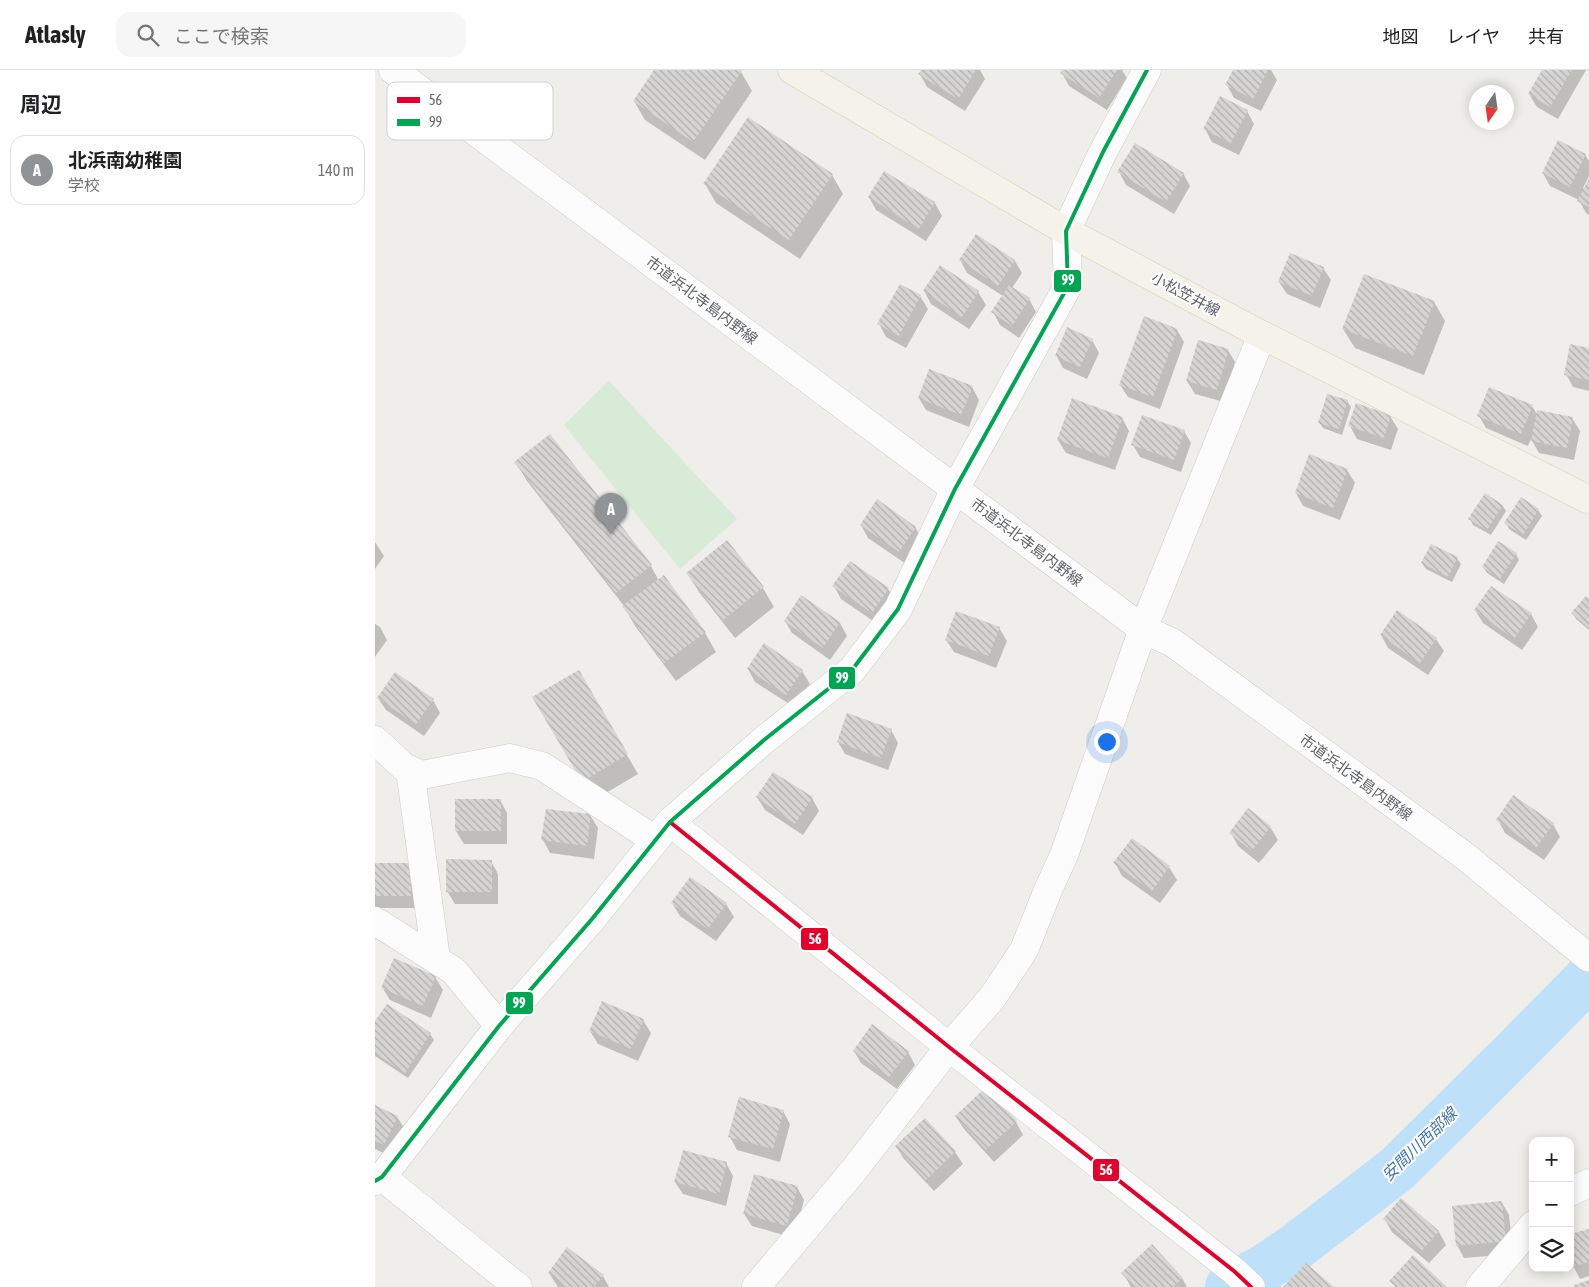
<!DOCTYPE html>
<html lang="ja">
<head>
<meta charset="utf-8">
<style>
	:root { --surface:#fff; --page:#f6f6f6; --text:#202124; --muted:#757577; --line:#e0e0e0; --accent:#919496 }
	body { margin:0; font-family:"Asap Condensed","Noto Sans JP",sans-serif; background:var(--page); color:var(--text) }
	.controls { position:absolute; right:15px; bottom:15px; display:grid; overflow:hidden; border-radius:10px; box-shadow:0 2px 12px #0003 }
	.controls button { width:45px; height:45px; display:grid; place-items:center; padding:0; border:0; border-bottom:1px solid var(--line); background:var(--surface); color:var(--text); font:25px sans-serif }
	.compass { position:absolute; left:1094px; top:15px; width:45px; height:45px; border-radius:50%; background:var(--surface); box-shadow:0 2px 12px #0003; rotate:193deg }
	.you { position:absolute; left:731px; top:671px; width:18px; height:18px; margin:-12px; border:4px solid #fff; border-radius:50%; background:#1a73e8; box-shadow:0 0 0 8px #1a73e833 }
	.badge { display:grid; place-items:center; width:32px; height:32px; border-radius:50%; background:var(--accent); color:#fff; font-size:16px; font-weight:700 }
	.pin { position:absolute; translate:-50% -41px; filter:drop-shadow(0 1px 2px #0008) }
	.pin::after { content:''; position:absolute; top:26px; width:18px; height:15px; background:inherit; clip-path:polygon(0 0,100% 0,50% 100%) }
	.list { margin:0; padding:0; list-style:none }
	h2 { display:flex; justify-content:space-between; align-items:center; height:65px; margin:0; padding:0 20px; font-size:21px }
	h2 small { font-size:16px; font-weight:400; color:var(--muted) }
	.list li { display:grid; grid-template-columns:32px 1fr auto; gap:15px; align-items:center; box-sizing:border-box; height:70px; margin:0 10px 10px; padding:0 10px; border:1px solid var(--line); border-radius:15px }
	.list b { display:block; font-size:19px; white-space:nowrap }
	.list p { margin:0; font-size:16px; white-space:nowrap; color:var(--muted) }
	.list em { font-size:16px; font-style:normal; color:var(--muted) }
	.icon { flex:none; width:28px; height:28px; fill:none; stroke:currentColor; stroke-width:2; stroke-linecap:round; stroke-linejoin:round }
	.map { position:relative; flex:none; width:1214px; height:1217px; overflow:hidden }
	header { display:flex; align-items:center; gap:30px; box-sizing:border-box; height:70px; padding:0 25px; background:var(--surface); border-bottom:1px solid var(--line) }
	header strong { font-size:24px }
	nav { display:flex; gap:28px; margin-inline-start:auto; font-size:18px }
	.search { width:350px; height:45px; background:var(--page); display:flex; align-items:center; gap:12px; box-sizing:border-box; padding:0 18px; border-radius:15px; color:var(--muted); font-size:19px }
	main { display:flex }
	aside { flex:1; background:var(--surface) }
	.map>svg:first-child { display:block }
	.garden { fill:#d8ebd6 }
	.shadow { fill:#0003 }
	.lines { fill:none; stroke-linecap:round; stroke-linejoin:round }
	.river { stroke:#bfe0f9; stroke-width:48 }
	.building { fill:url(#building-back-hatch) }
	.minor-casing { stroke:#cbcccc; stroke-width:29 }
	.major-casing { stroke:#d7ceb8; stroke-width:29 }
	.minor { stroke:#fdfcfc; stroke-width:28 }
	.major { stroke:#f4f2e9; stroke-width:28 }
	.bus-1-casing { stroke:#fff; stroke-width:8 }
	.bus-2-casing { stroke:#fff; stroke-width:8 }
	.bus-1 { stroke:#e4002b; stroke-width:4 }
	.bus-2 { stroke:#00a651; stroke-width:4 }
	.labels { text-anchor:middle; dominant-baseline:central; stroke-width:4; stroke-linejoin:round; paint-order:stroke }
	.street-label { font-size:15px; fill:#5f6368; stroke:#fff }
	.water-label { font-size:16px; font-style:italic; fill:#4174aa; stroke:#fff }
	.key { fill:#fff; stroke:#cfd0d2; stroke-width:1 }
	.key-label { font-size:14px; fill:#5f6368 }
	.line-badge { stroke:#fff; stroke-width:2 }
	.badge-label { font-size:14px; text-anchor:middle; font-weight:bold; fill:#fff }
</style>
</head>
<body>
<header>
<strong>Atlasly</strong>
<div class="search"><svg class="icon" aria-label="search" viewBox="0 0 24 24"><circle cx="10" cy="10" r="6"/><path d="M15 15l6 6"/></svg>ここで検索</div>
<nav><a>地図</a><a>レイヤ</a><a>共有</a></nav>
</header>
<main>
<aside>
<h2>周辺<small></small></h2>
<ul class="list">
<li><span class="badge">A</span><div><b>北浜南幼稚園</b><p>学校</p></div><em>140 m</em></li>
</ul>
</aside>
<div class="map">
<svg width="1214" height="1217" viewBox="0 0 1214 1217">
	<defs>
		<pattern id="building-back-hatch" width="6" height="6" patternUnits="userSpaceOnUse" patternTransform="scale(1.25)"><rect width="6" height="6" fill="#d6d5d3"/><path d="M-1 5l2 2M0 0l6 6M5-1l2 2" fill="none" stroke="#b1b0af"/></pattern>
	</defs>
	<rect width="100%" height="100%" fill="#efeeea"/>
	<path class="garden" d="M234,311L362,449L305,499L189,355Z"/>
	<g class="shadow">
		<path d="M280,0H362L366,2L377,21L330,90L270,50L259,31Z"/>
		<path d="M547,0H605L610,9L590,41L552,17L545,4Z"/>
		<path d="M688,0H747L752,8L732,40L694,16L687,3Z"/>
		<path d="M859,0H896L902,10L886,41L859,28L852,15Z"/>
		<path d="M1168,0H1211L1183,49L1162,37L1154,24Z"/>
		<path d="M872,41L879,54L864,85L837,72L830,59Z"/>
		<path d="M1184,72L1210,85L1214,91V106L1208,118L1210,119L1214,111V145L1211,143L1204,130L1175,116L1168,103Z"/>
		<path d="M744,102L808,103L815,116L799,144L751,115Z"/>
		<path d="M510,103L560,133L567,146L551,171L501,140L494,127Z"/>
		<path d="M457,105L468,124L425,189L341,133L330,114Z"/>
		<path d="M585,190L640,191L647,203L637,218L654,229L661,242L644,268L625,255L618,242L628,226L592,203Z"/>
		<path d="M948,198L956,210L945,238L912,224L904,212Z"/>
		<path d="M549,221L603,222L611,235L594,259L556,234Z"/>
		<path d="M545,226L553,239L531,278L511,267L504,254Z"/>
		<path d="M1059,232L1070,251L1049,305L980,278L968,259Z"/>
		<path d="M802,260L809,272L785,339L753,327L745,315Z"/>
		<path d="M717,270L724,283L712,309L688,298L681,285Z"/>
		<path d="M1214,279V321L1198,317L1191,304Z"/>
		<path d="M853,280L860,292L849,332L820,324L812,311Z"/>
		<path d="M597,317L604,330L594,357L551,340L544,328Z"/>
		<path d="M972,331L976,337L967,365L948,358L944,352Z"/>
		<path d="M1157,336L1162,344L1197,348L1205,361L1199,390L1164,383L1156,369L1153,376L1111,358L1104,346Z"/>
		<path d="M1015,346L1023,359L1016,380L982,369L975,356Z"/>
		<path d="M747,348L754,361L740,400L691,383L683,370Z"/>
		<path d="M809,361L816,373L806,402L765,387L758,375Z"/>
		<path d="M175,366L276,496L284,511L289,507L330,563L341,582L301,611L260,556L249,536L152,411L141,392Z"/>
		<path d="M972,400L980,413L965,450L928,436L921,423Z"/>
		<path d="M1127,435L1131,441L1116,465L1098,455L1095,449Z"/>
		<path d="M1163,440L1167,446L1151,470L1134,459L1131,453Z"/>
		<path d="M486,455L540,457L548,470L531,494L493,468Z"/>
		<path d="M0,472L9,486L0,499Z"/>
		<path d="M352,472L388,518L399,537L360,568L324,522L312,503Z"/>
		<path d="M1141,484L1144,490L1129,514L1112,503L1108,497Z"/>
		<path d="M1082,488L1086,494L1077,512L1051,499L1047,493Z"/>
		<path d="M459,516L513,519L521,531L504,555L466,529Z"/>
		<path d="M426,527L465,553L472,566L455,590L417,563L410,551Z"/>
		<path d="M1214,531V560L1201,549L1198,543Z"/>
		<path d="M1100,540L1156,544L1163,557L1147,580L1108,553Z"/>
		<path d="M0,554L5,557L12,570L0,587Z"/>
		<path d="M624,558L632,571L621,598L579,582L571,570Z"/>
		<path d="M1006,565L1061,569L1069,581L1053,605L1013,578Z"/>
		<path d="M390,575L427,601L435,614L419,637L380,612L373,599Z"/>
		<path d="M203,601L263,704L219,730L158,627Z"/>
		<path d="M3,628L58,630L65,643L49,666L11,640Z"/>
		<path d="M516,660L523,673L513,700L470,684L463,672Z"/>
		<path d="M382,727L437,728L444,741L428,765L390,740Z"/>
		<path d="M125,730L132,743V774H89L81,761V731Z"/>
		<path d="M172,740L215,745L223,758L219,789L175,783L168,770Z"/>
		<path d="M873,740L895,757L903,770L884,793L863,776L856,763Z"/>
		<path d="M1123,750L1178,754L1185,767L1169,790L1130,763Z"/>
		<path d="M757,770L794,797L802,810L785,833L747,806L740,793Z"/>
		<path d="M116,791L123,804V834H80L72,821Z"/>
		<path d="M36,794L43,838H0V795Z"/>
		<path d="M315,808L351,834L359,847L341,871L305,846L297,833Z"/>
		<path d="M60,907L68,920L56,948L15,930L7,917Z"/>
		<path d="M268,950L276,963L263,991L223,974L215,961Z"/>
		<path d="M0,954L55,964L59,970L33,1008L0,986Z"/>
		<path d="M479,981L533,982L540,995L522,1019L486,993Z"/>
		<path d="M0,1036L22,1047L30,1059L17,1087L0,1079Z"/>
		<path d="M408,1041L415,1054L405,1092L362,1080L355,1067Z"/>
		<path d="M581,1047L641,1052L648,1065L619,1092L589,1059Z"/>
		<path d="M550,1049L580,1082L588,1094L559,1121L529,1089L521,1076Z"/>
		<path d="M351,1093L358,1106L351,1136L308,1124L300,1112Z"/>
		<path d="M422,1117L429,1130L419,1168L377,1156L369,1144Z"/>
		<path d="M1026,1130L1064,1162L1071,1175L1054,1193L1017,1162L1010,1150Z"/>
		<path d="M1127,1133L1134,1145L1138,1184L1089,1188L1082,1175Z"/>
		<path d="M1214,1160V1206L1205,1209L1195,1190V1165Z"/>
		<path d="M174,1203L228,1206L234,1217H183Z"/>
		<path d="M748,1203L807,1208L812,1217H756Z"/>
	</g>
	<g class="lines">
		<path class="river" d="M854,1217L891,1197L922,1176L1022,1099L1137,985L1214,907"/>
	</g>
	<g class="building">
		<path d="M279,0H365L367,1L318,72L258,31Z"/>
		<path d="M546,0H601L583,29L543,4Z"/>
		<path d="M687,0H742L724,28L685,3Z"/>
		<path d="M858,0H893L878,29L850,15Z"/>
		<path d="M1167,0H1197L1175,37L1153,24Z"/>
		<path d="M845,26L873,40L856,73L828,59Z"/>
		<path d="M373,47L458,104L414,170L328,114Z"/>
		<path d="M1183,70L1211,84L1195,117L1167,103Z"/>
		<path d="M760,73L809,103L791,132L742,102Z"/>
		<path d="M509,101L560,132L544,159L493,127Z"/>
		<path d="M1214,109V137L1202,131Z"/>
		<path d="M601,164L640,190L623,216L584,190Z"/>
		<path d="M915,183L949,197L937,226L903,212Z"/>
		<path d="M565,195L604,221L587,247L548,221Z"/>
		<path d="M989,204L1060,231L1038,286L967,259Z"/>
		<path d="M525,214L546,225L524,266L502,254Z"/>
		<path d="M634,215L655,228L637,256L616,242Z"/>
		<path d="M769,246L803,259L778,327L744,315Z"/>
		<path d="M692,257L718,269L705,297L680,286Z"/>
		<path d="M823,270L854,279L842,320L811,311Z"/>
		<path d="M1195,274L1214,278V310L1189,305Z"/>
		<path d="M554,299L598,316L586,345L543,328Z"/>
		<path d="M1114,317L1158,335L1146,364L1102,346Z"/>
		<path d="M952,324L973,330L964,359L943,353Z"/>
		<path d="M697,328L748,347L733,388L682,370Z"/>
		<path d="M981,333L1016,345L1009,368L973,356Z"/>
		<path d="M1162,340L1198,347L1192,378L1156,371Z"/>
		<path d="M767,345L810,360L799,390L756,375Z"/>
		<path d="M175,364L277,495L241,523L139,392Z"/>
		<path d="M934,384L973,399L958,438L920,423Z"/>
		<path d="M1110,423L1128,435L1112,460L1093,449Z"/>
		<path d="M1146,427L1164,439L1148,465L1129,453Z"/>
		<path d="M502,429L541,457L524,482L485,455Z"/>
		<path d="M352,470L389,517L348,550L311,503Z"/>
		<path d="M1123,471L1142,483L1125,509L1107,497Z"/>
		<path d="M1056,474L1083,487L1073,507L1046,493Z"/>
		<path d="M475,491L514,518L497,543L457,516Z"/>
		<path d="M289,505L331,562L289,593L247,536Z"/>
		<path d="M1116,516L1157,543L1139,569L1099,540Z"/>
		<path d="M426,525L465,552L448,578L409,551Z"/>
		<path d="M1211,526L1214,529V558L1196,543Z"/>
		<path d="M1022,540L1062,568L1045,593L1005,565Z"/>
		<path d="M581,541L625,557L614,586L570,570Z"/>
		<path d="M389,573L428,600L411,625L372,599Z"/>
		<path d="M204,600L253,684L207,712L157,627Z"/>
		<path d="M20,602L59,629L41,654L2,628Z"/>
		<path d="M472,643L517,659L506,688L462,672Z"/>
		<path d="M398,702L438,727L420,754L381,727Z"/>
		<path d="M1138,725L1179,753L1161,778L1121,750Z"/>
		<rect x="80" y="729" width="46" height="32"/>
		<path d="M873,738L896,756L877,781L854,763Z"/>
		<path d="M171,739L216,744L212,776L166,770Z"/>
		<path d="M757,768L795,796L777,821L738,793Z"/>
		<path d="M71,789L117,790V822H71Z"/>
		<rect x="0" y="793" width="36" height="33"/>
		<path d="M315,807L352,833L333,859L296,833Z"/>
		<path d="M19,888L61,906L48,936L6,918Z"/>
		<path d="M227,931L269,949L256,979L214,961Z"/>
		<path d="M12,934L56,963L30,1003L0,983V951Z"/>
		<path d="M497,954L534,981L514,1007L478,981Z"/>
		<path d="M610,1018L642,1051L611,1080L580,1046Z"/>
		<path d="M364,1027L409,1040L398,1079L353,1067Z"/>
		<path d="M0,1035L23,1046L9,1075L0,1071Z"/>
		<path d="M550,1048L581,1081L551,1110L520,1076Z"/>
		<path d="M308,1080L352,1092L344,1124L299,1112Z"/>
		<path d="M379,1104L423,1116L412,1156L368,1144Z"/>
		<path d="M1026,1128L1064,1161L1046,1182L1008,1149Z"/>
		<path d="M1127,1131L1131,1171L1081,1176L1077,1136Z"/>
		<path d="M1214,1159V1192L1196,1197L1195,1164Z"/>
		<path d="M777,1174L808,1208L798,1217H760L746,1203Z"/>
		<path d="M192,1177L229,1205L219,1217H191L173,1203Z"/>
		<path d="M1038,1185L1072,1217H1021L1014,1211Z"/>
		<path d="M931,1193L959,1217H908Z"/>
		<path d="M1214,1210V1217H1200L1199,1215Z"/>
	</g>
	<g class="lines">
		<defs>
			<g id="minor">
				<path d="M18,0L768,559L798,573L1091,787L1214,888"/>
				<path d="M0,670L30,698L47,705L135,688L167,696L280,770"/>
				<path d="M35,700L61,889"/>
				<path d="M295,752L574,977L859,1201L876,1217"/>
				<path d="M0,851L79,901L124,956"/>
				<path d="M7,1107L143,1217"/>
				<path d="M0,1111L7,1107L124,956L217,849L295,752L389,670L477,600L523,539L580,419L693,216L691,161L728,82L772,0"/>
				<path d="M1195,1122L1214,1113"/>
				<path d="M381,1217L479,1100L574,977L617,928L649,880L673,820L689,785L768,559L887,265"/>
				<path d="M1105,1217L1158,1155"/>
			</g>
			<path id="major" d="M417,0L691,161L887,265L1214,430"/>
		</defs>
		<use href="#minor" class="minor-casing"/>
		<use href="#major" class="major-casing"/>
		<use href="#minor" class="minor"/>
		<use href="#major" class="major"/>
		<defs>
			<path id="bus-1" d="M295,752L574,977L859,1201L876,1217"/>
			<path id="bus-2" d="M0,1111L7,1107L124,956L217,849L295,752L389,670L477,600L523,539L580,419L693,216L691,161L728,82L772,0"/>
		</defs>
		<use href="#bus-1" class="bus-1-casing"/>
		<use href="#bus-2" class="bus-2-casing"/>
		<use href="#bus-1" class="bus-1"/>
		<use href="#bus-2" class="bus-2"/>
	</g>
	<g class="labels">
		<g class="street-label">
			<text transform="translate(811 224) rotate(28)">小松笠井線</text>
			<text transform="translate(327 230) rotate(37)">市道浜北寺島内野線</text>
			<text transform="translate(652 472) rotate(37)">市道浜北寺島内野線</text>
			<text transform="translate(981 707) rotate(36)">市道浜北寺島内野線</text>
		</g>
		<g class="water-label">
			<text transform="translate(1044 1074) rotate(-44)">安間川西部線</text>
		</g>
	</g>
	<rect x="12" y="12" width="166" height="58" rx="8" class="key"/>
	<rect x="22" y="27" width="23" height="6" fill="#e4002b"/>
	<rect x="22" y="49" width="23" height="7" fill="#00a651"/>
	<g class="key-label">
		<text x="54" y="35">56</text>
		<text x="54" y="57">99</text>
	</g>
	<g class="line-badge">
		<rect x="678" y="199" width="29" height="24" rx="5" fill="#00a651"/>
		<rect x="453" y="596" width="28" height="24" rx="5" fill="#00a651"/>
		<rect x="425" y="857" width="29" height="24" rx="5" fill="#e4002b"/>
		<rect x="130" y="921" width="29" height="24" rx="5" fill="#00a651"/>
		<rect x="717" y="1088" width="28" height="24" rx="5" fill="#e4002b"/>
	</g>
	<g class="badge-label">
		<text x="693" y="215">99</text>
		<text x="467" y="613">99</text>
		<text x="440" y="874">56</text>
		<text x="144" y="938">99</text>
		<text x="731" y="1105">56</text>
	</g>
</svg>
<div class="controls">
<button>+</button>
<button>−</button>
<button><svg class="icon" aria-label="layers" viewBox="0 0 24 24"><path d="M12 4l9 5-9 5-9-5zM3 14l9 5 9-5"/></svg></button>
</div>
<svg class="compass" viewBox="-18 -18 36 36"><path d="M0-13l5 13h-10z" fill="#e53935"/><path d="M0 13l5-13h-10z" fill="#757577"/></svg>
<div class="you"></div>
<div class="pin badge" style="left:236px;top:464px">A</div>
</div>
</main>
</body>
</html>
